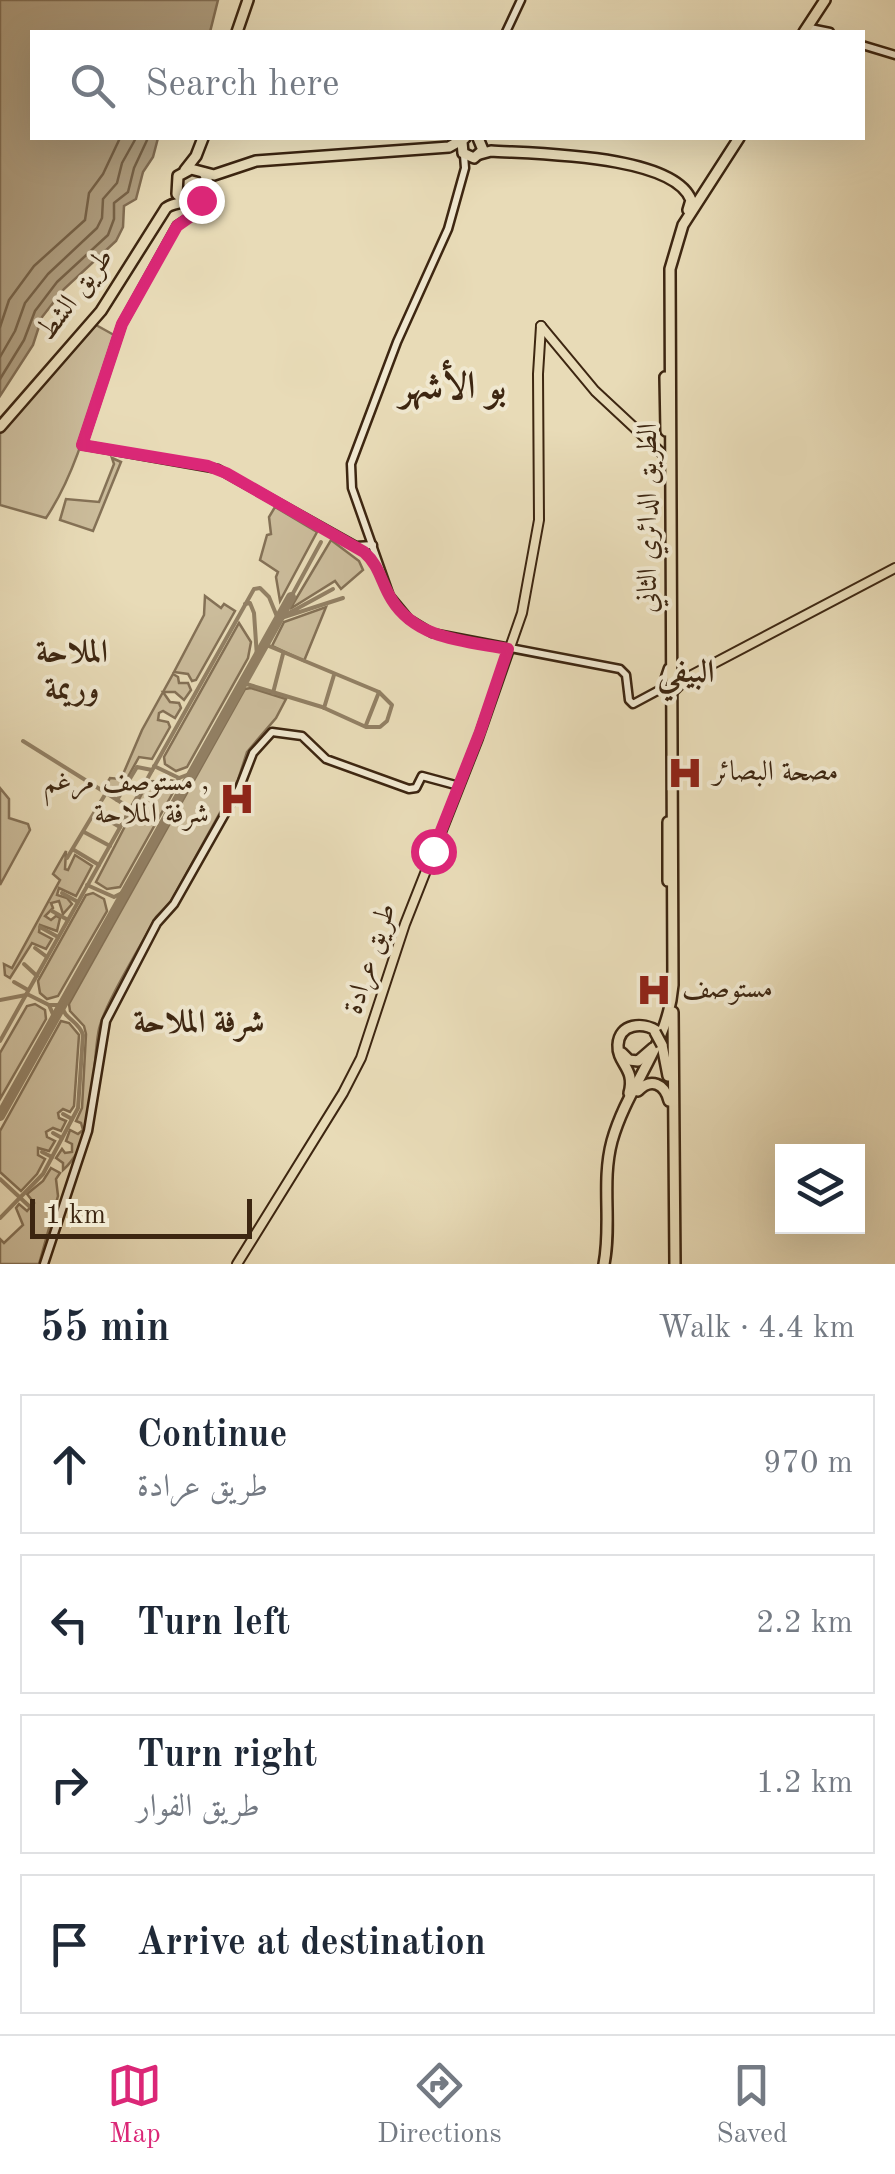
<!DOCTYPE html>
<html lang="en">
<head>
<meta charset="utf-8">
<style>
	:root { --surface:#fff; --page:#f2f2f3; --text:#1f2937; --muted:#747a83; --line:#e0e1e3; --accent:#db2777 }
	body { margin:0; font-family:"Old Standard TT",Amiri,serif; background:var(--page); color:var(--text) }
	.controls { position:absolute; right:30px; bottom:30px; display:grid; overflow:hidden; border-radius:0px; box-shadow:0 10px 40px #0002 }
	.controls button { width:90px; height:90px; display:grid; place-items:center; padding:0; border:0; border-bottom:2px solid var(--line); background:var(--surface); color:var(--text); font:50px sans-serif }
	.scale { position:absolute; left:30px; bottom:25px; width:222px; box-sizing:border-box; padding-left:10px; border:5px solid #3d2611; border-top:0; font-size:28px; line-height:35px; white-space:nowrap; color:#3d2611; -webkit-text-stroke:8px #f0e8d0; paint-order:stroke }
	.stop { position:absolute; width:30px; height:30px; margin:-22px; border:8px solid #db2777; border-radius:50%; background:#fff }
	.stop.end { background:#db2777; border-color:#fff; box-shadow:0 2px 10px #0008 }
	.list { margin:0; padding:0; list-style:none }
	h2 { display:flex; justify-content:space-between; align-items:center; height:130px; margin:0; padding:0 40px; font-size:42px }
	h2 small { font-size:32px; font-weight:400; color:var(--muted) }
	.list li { display:grid; grid-template-columns:65px 1fr auto; gap:30px; align-items:center; box-sizing:border-box; height:140px; margin:0 20px 20px; padding:0 20px; border:2px solid var(--line); border-radius:0px }
	.list b { display:block; font-size:38px; white-space:nowrap }
	.list p { margin:0; font-size:32px; white-space:nowrap; color:var(--muted) }
	.list em { font-size:32px; font-style:normal; color:var(--muted) }
	.icon { flex:none; width:55px; height:55px; fill:none; stroke:currentColor; stroke-width:2; stroke-linecap:round; stroke-linejoin:round }
	.map { position:relative; flex:none; width:895px; height:1264px; overflow:hidden }
	.search { position:absolute; background:var(--surface); box-shadow:0 10px 40px #0002; left:30px; right:30px; top:30px; height:110px; display:flex; align-items:center; gap:25px; box-sizing:border-box; padding:0 35px; border-radius:0px; color:var(--muted); font-size:38px }
	.sheet { height:770px; background:var(--surface) }
	nav { display:flex; justify-content:space-around; align-items:center; box-sizing:border-box; height:140px; border-top:2px solid var(--line); background:var(--surface); font-size:28px; color:var(--muted) }
	nav a { display:grid; justify-items:center; gap:5px }
	nav .on { color:var(--accent) }
	.map>svg:first-child { display:block }
	.green { fill:#cbbc9b; stroke:#847156; stroke-width:2.5 }
	.water { fill:#ae9d7f; stroke:#816d53; stroke-width:2.5 }
	.lines { fill:none; stroke-linecap:round; stroke-linejoin:round }
	.shore { stroke:#766248; stroke-width:2.5 }
	.taxiway { stroke:#928064; stroke-width:4 }
	.runway { stroke:#928064; stroke-width:10 }
	.secondary-casing { stroke:#3d2611; stroke-width:11 }
	.primary-casing { stroke:#3d2611; stroke-width:12 }
	.trunk-casing { stroke:#3d2611; stroke-width:14 }
	.secondary { stroke:#f0e8d0; stroke-width:6 }
	.primary { stroke:#e8dbb7; stroke-width:8 }
	.trunk { stroke:#e8dbb7; stroke-width:9 }
	.trunk-bridge-casing { stroke:#3d2611; stroke-width:14; stroke-linecap:butt }
	.trunk-bridge { stroke:#e8dbb7; stroke-width:9 }
	.route { stroke:#db2777; stroke-width:12 }
	.labels { text-anchor:middle; dominant-baseline:central; stroke-width:8; stroke-linejoin:round; paint-order:stroke }
	.street-label { font-size:28px; fill:#3d2611; stroke:#f0e8d0 }
	.poi-label { font-size:28px; fill:#3d2611; stroke:#f0e8d0; text-anchor:start }
	.quarter-label { font-size:32px; font-weight:bold; fill:#3d2611; stroke:#f0e8d0 }
	.district-label { font-size:38px; font-weight:bold; fill:#3d2611; stroke:#f0e8d0 }
</style>
</head>
<body>
<div class="map">
<svg width="895" height="1264" viewBox="0 0 895 1264">
	<rect width="100%" height="100%" fill="#e8dbb7"/>
	<filter id="stains"><feTurbulence type="fractalNoise" baseFrequency=".002" numOctaves="4"/><feColorMatrix values="0 0 0 0 .2 0 0 0 0 .09 0 0 0 0 .02 0 0 0 .5 -.17"/></filter>
	<radialGradient id="worn" r=".72"><stop offset=".6" stop-color="#630" stop-opacity="0"/><stop offset="1" stop-color="#630" stop-opacity=".3"/></radialGradient>
	<g class="green">
		<path d="M96,325L114,335C94,396 82,464 46,518L0,505V434Z"/>
		<path d="M112,458L121,462L93,531L60,520L66,499L99,502L114,464Z"/>
		<path d="M275,507L317,532L280,601L276,577L278,572L260,560L267,535L271,534L269,517Z"/>
		<path d="M331,540L359,561L363,570L341,589L335,581L290,609Z"/>
		<path d="M205,596L221,608L224,604L235,611L196,680L192,681L188,674L174,672L204,615Z"/>
		<path d="M326,607L304,661L272,646L284,622Z"/>
		<path d="M239,623L251,642L248,658L187,767L176,771L165,764L164,757Z"/>
		<path d="M173,674L178,677L179,683H188L191,690L184,700L175,692H163L170,702L179,703L181,708L175,718L163,711L159,713L158,720L168,722L170,727L152,759L139,757L119,793L113,794L104,788L110,778L121,779L142,730Z"/>
		<path d="M251,688L286,699L276,718L247,752L238,780L170,903L156,917C142,944 105,1003 99,1029C90,1073 100,1137 63,1170V1163L56,1158L62,1149L65,1153L72,1152V1144L66,1141L70,1130L78,1134L83,1130L81,1123L76,1121L82,1108L86,1034L84,1026L70,1011L69,1004L245,689Z"/>
		<path d="M169,780L175,781V789L120,887L107,889L96,882L148,782L153,781L164,787Z"/>
		<path d="M0,788L9,799V818L28,824L30,830L0,885Z"/>
		<path d="M66,851L65,869L68,870L75,855L92,866L76,896L59,888L57,895L67,898L72,904L63,914L59,901L51,903L53,908L45,916L51,920L56,916L60,918L57,931L40,925L39,932L52,939L46,949L32,943L10,978L5,975L4,964L12,968L60,880L53,874Z"/>
		<path d="M93,893L104,899L107,911L58,996L47,999L40,993L38,981L86,895Z"/>
		<path d="M35,1004L45,1010L46,1019L0,1099V1053L27,1006Z"/>
		<path d="M61,1021L69,1023L79,1035L74,1106L70,1112L63,1109L58,1113L59,1118L66,1121L61,1131L53,1128L46,1132L47,1137L55,1141L49,1151L38,1148V1155L45,1159L37,1174L21,1191L0,1172V1131Z"/>
		<path d="M51,1168L60,1173L56,1179L58,1196L39,1264H0V1239L4,1243L23,1225L16,1208L19,1204L27,1211L34,1203L27,1194L43,1181Z"/>
	</g>
	<path class="water" d="M0,0H218L210,32H32V138H158L153,157L143,172L136,199L124,206L123,227L116,241L64,289L42,317L33,345L0,396Z"/>
	<g class="lines">
		<g class="shore">
			<path d="M0,327L9,300L34,266L85,220L89,193L103,174L120,138"/>
			<path d="M0,357L15,331L25,303L48,274L97,228L102,218L103,199L117,183L122,163L136,138"/>
			<path d="M0,379L24,340L35,311L57,282L108,235L114,219V203L128,192L134,168L148,138"/>
		</g>
		<g class="taxiway">
			<path d="M333,589L278,619L343,598"/>
			<path d="M291,597L321,542"/>
			<path d="M245,604L250,603L254,613L257,657"/>
			<path d="M243,683L322,707L366,727H380L387,721L392,705L379,692L264,644"/>
			<path d="M273,693L283,654"/>
			<path d="M324,708L334,675"/>
			<path d="M366,725L379,692"/>
			<path d="M23,741L130,808"/>
			<path d="M154,766L179,778L192,773"/>
			<path d="M178,778L181,792"/>
			<path d="M117,800L137,767L152,770"/>
			<path d="M95,813L120,827"/>
			<path d="M84,832L110,846"/>
			<path d="M74,850L99,865"/>
			<path d="M67,858L106,793"/>
			<path d="M87,885L114,897L126,891"/>
			<path d="M62,893L78,902"/>
			<path d="M52,911L68,920"/>
			<path d="M40,927L58,937"/>
			<path d="M35,948L47,957"/>
			<path d="M24,964L37,976"/>
			<path d="M14,982L28,990"/>
			<path d="M27,994L49,1005"/>
			<path d="M0,1000L26,995"/>
			<path d="M55,1019L49,1005H58L66,999"/>
			<path d="M0,1041L254,589L260,588L269,597L278,619"/>
			<path d="M63,1114L72,1119"/>
			<path d="M53,1133L62,1138"/>
			<path d="M42,1152L52,1157"/>
			<path d="M0,1179L29,1206"/>
			<path d="M0,1218L43,1174L78,1108L83,1035C79,1021 64,1019 62,1006"/>
		</g>
		<path class="runway" d="M0,1116L291,597"/>
		<defs>
			<g id="secondary">
				<path d="M810,28L830,32"/>
				<path d="M506,32L521,0"/>
				<path d="M862,45L895,55"/>
				<path d="M464,155L465,168L448,229L397,342L351,464L352,488L390,596L409,619L432,633L620,669L626,675L629,700L633,704L661,689L668,668"/>
				<path d="M202,199L194,214L177,225L122,324L82,445L218,469L356,546L373,545"/>
				<path d="M44,1264L88,1131L106,1021L157,923L174,904L239,789L253,753L272,732L302,736L326,759L409,789L416,788L422,776L459,786"/>
			</g>
			<g id="primary">
				<path d="M541,326L595,391L668,459"/>
				<path d="M673,692L688,677L895,568"/>
				<path d="M237,1264L343,1093L361,1058L405,924L478,739L522,613L539,520L538,374L541,326"/>
			</g>
			<g id="trunk">
				<path d="M237,32L248,0"/>
				<path d="M804,32L825,0"/>
				<path d="M462,142L463,153L474,158L483,150L478,138"/>
				<path d="M480,154L491,151C534,154 673,154 691,200L688,210"/>
				<path d="M185,170L196,156L203,138"/>
				<path d="M184,200L177,194L178,176L191,169L214,175L256,161L449,147L465,138"/>
				<path d="M665,377L666,431"/>
				<path d="M0,427L101,311L166,208C180,196 223,209 204,173"/>
				<path d="M668,822V881"/>
				<path d="M673,1012L675,1264"/>
				<path d="M662,1045L668,1076"/>
				<path d="M622,1053L629,1060L638,1061L653,1048"/>
				<path d="M638,1091C651,1077 665,1084 669,1101"/>
				<path d="M629,1093C636,1068 617,1064 618,1045C619,1023 643,1022 657,1031"/>
				<path d="M604,1264C612,1223 601,1182 612,1141C628,1084 668,1047 673,985L670,269L683,225L739,138"/>
			</g>
		</defs>
		<use href="#secondary" class="secondary-casing"/>
		<use href="#primary" class="primary-casing"/>
		<use href="#trunk" class="trunk-casing"/>
		<use href="#secondary" class="secondary"/>
		<use href="#primary" class="primary"/>
		<use href="#trunk" class="trunk"/>
		<defs>
			<path id="trunk-bridge" d="M655,1032L662,1045"/>
		</defs>
		<use href="#trunk-bridge" class="trunk-bridge-casing"/>
		<use href="#trunk-bridge" class="trunk-bridge"/>
	</g>
	<g class="lines">
		<path class="route" d="M201,200L194,214L177,226L122,324L82,445L208,466L226,473L364,552C380,566 381,583 392,600C417,640 466,641 508,649L480,732L433,851"/>
	</g>
	<defs>
		<symbol id="hospital-bare" viewBox="-9 -9 18 18"><path d="M-5-5h3v3.5h4V-5h3V5h-3V1.5h-4V5h-3Z" fill="#8f2418" stroke="#f0e8d0" stroke-width="2.5" paint-order="stroke"/></symbol>
	</defs>
	<g fill-rule="evenodd">
		<use href="#hospital-bare" x="660" y="748" width="50" height="50"/>
		<use href="#hospital-bare" x="212" y="774" width="50" height="50"/>
		<use href="#hospital-bare" x="629" y="965" width="50" height="50"/>
	</g>
	<g class="labels">
		<g class="street-label">
			<text transform="translate(76 295) rotate(-53)">طريق الشط</text>
			<text transform="translate(649 518) rotate(-90)">الطريق الدائري الثاني</text>
			<text transform="translate(371 959) rotate(-72)">طريق عرادة</text>
		</g>
		<g class="poi-label">
			<text x="713" y="773">مصحة البصائر</text>
			<text x="209" y="783" text-anchor="end">مستوصف مرغم ,<tspan x="209" dy="32">شرفة الملاحة</tspan></text>
			<text x="682" y="990">مستوصف</text>
		</g>
		<g class="quarter-label">
			<text x="72" y="654">الملاحة<tspan x="72" dy="37">وريمة</tspan></text>
			<text x="686" y="674">البيفي</text>
			<text x="199" y="1024">شرفة الملاحة</text>
		</g>
		<g class="district-label">
			<text x="453" y="388">بو الأشهر</text>
		</g>
	</g>
	<rect width="100%" height="100%" filter="url(#stains)"/>
	<rect width="100%" height="100%" fill="url(#worn)"/>
</svg>
<div class="controls">
<button><svg class="icon" aria-label="layers" viewBox="0 0 24 24"><path d="M12 4l9 5-9 5-9-5zM3 14l9 5 9-5"/></svg></button>
</div>
<div class="scale">1 km</div>
<div class="stop" style="left:433px;top:851px"></div>
<div class="stop end" style="left:201px;top:200px"></div>
<div class="search"><svg class="icon" aria-label="search" viewBox="0 0 24 24"><circle cx="10" cy="10" r="6"/><path d="M15 15l6 6"/></svg>Search here</div>
</div>
<section class="sheet">
<h2>55 min<small>Walk · 4.4 km</small></h2>
<ul class="list">
<li><svg class="icon" aria-label="ahead" viewBox="0 0 24 24"><path d="M12 20V5M6 11l6-6 6 6"/></svg><div><b>Continue</b><p>طريق عرادة</p></div><em>970 m</em></li>
<li><svg class="icon" aria-label="left" viewBox="0 0 24 24"><path d="M17 20v-9H6M10 6l-5 5 5 5"/></svg><div><b>Turn left</b></div><em>2.2 km</em></li>
<li><svg class="icon" aria-label="right" viewBox="0 0 24 24"><path d="M7 20v-9h11M14 6l5 5-5 5"/></svg><div><b>Turn right</b><p>طريق الفوار</p></div><em>1.2 km</em></li>
<li><svg class="icon" aria-label="arrive" viewBox="0 0 24 24"><path d="M6 21V4h12l-3 4 3 4H6"/></svg><div><b>Arrive at destination</b></div></li>
</ul>
</section>
<nav>
<a class="on"><svg class="icon" aria-label="map" viewBox="0 0 24 24"><path d="M3 6l6-2 6 2 6-2v14l-6 2-6-2-6 2zM9 4v14M15 6v14"/></svg>Map</a>
<a><svg class="icon" aria-label="directions" viewBox="0 0 24 24"><path d="M12 3l9 9-9 9-9-9zM9 14v-3h6M13 9l2 2-2 2"/></svg>Directions</a>
<a><svg class="icon" aria-label="saved" viewBox="0 0 24 24"><path d="M7 4h10v16l-5-4-5 4z"/></svg>Saved</a>
</nav>
</body>
</html>
